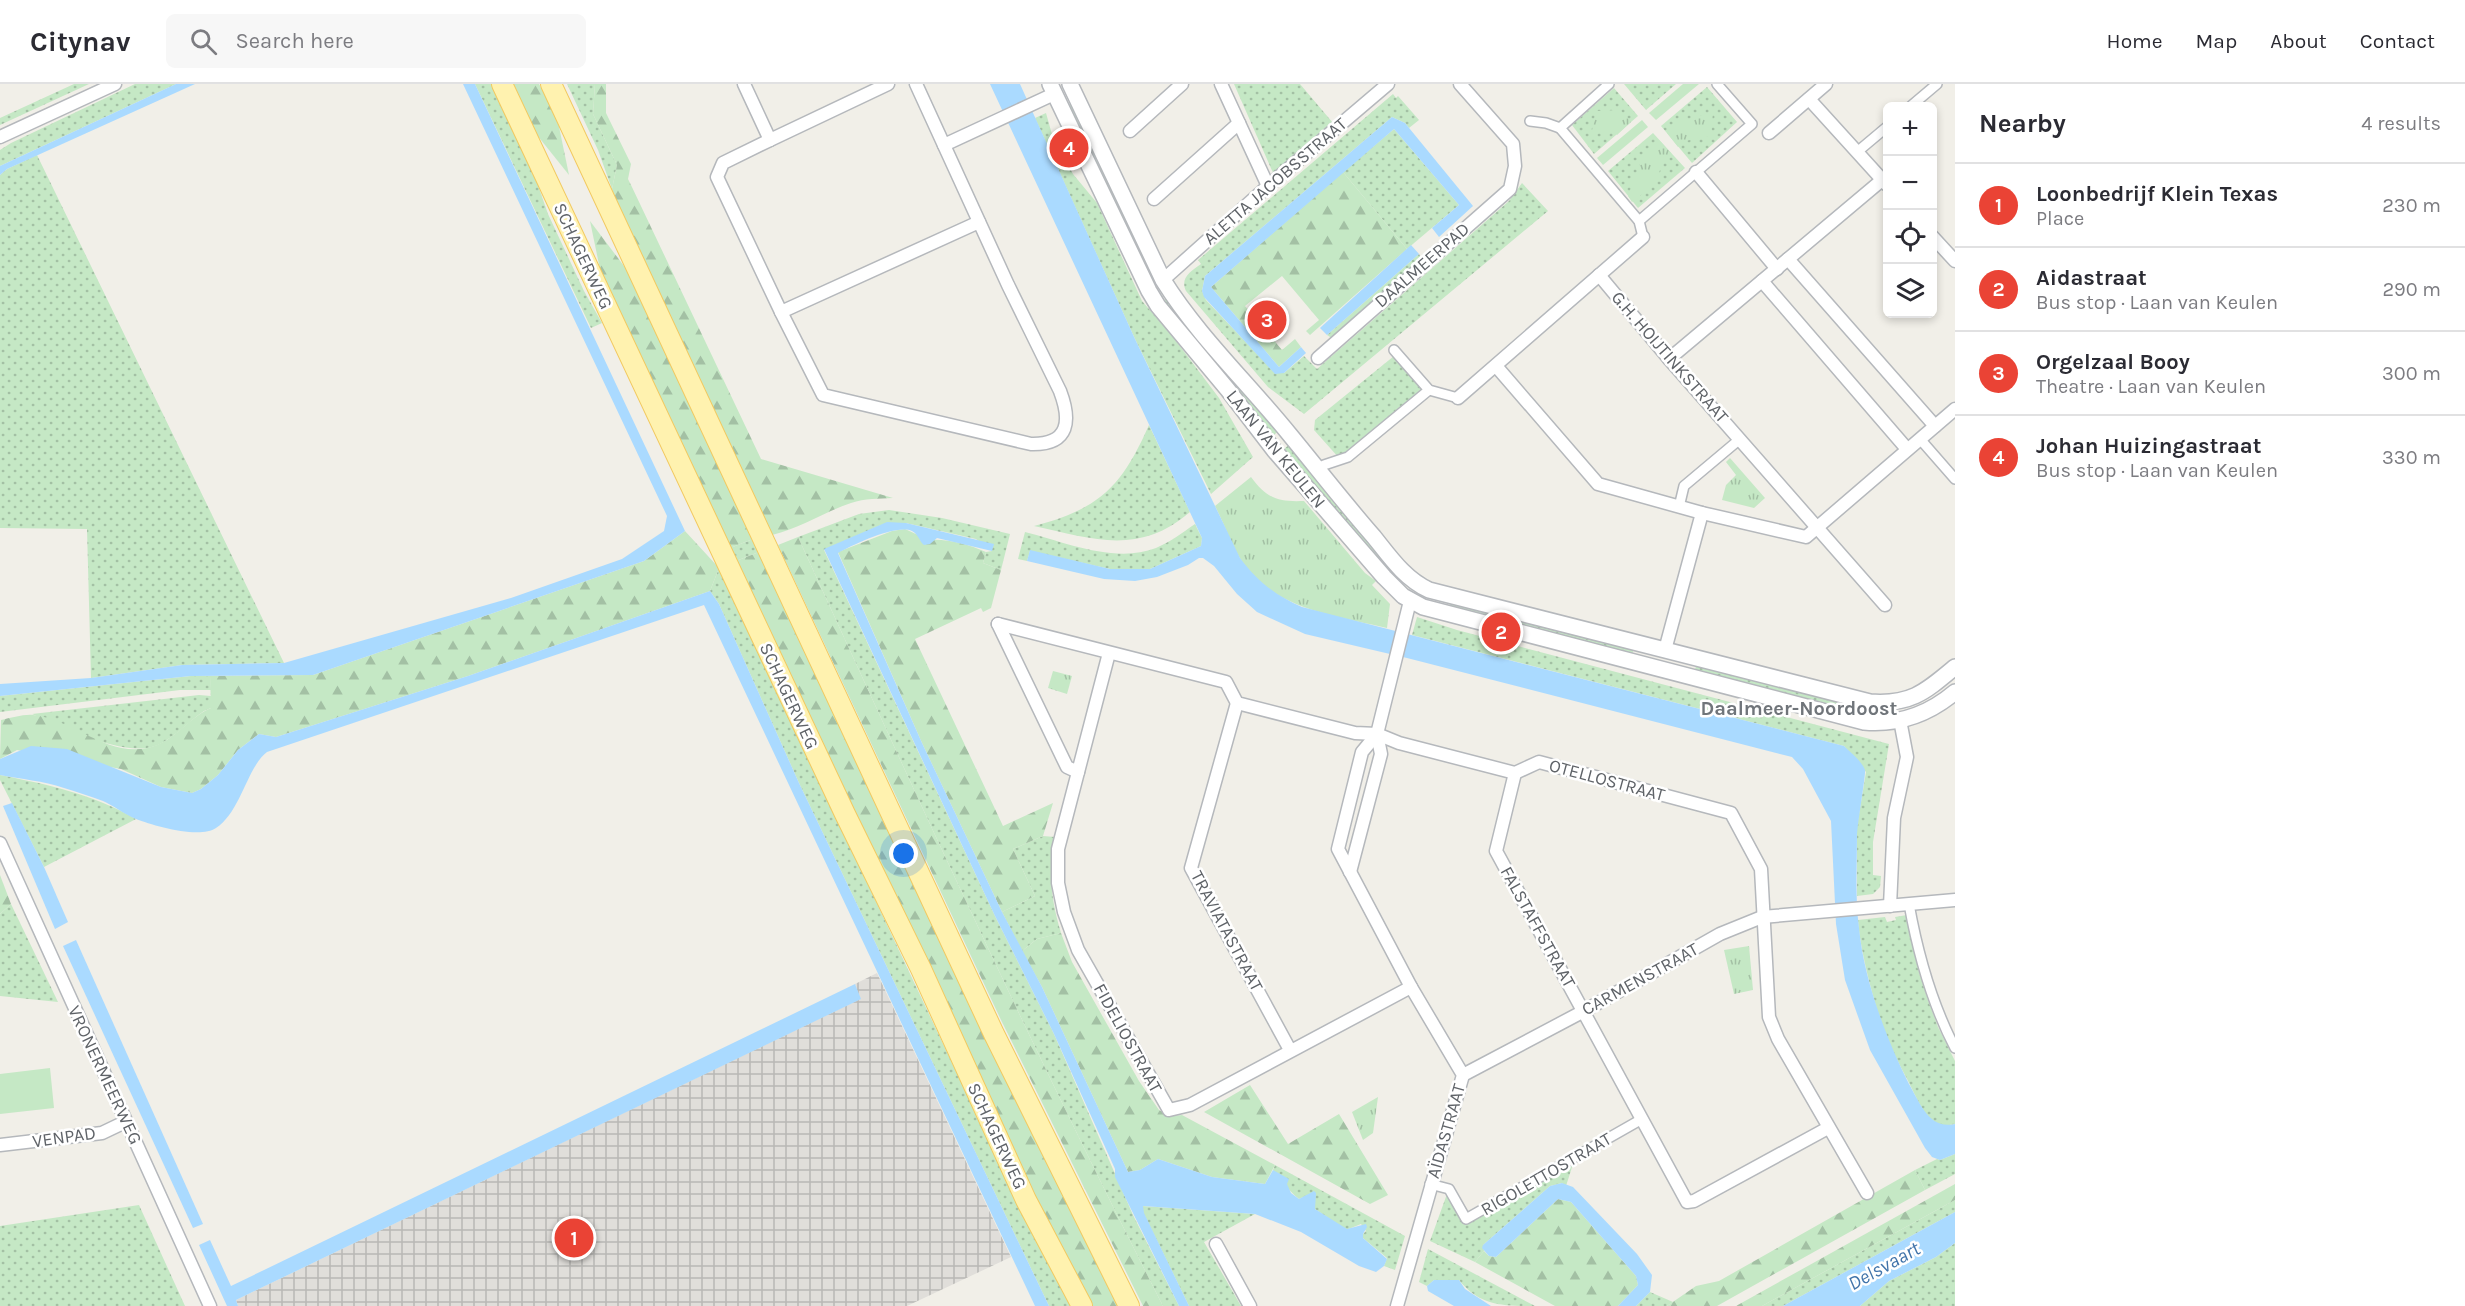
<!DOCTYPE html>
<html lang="en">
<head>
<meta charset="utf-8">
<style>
	:root { --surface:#fff; --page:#f7f7f7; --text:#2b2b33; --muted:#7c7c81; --line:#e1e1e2; --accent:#ea4335 }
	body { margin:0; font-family:Karla,sans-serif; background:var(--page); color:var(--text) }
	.controls { position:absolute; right:18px; top:18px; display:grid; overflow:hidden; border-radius:9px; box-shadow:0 3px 9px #0003 }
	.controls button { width:54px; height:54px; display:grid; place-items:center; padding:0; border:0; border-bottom:2px solid var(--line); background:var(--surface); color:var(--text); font:30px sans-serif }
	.you { position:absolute; left:904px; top:770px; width:21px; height:21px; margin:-15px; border:4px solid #fff; border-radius:50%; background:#1a73e8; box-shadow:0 0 0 9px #1a73e833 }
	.badge { display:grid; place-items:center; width:39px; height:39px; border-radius:50%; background:var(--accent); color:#fff; font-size:20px; font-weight:700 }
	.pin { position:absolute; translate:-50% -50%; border:3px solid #fff; box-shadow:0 2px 6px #0006 }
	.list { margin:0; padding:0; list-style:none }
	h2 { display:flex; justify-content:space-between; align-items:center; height:78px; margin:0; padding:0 24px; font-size:26px }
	h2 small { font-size:20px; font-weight:400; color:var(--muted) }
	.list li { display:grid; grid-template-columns:39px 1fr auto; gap:18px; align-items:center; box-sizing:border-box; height:84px; padding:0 24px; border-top:2px solid var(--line) }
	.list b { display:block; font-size:22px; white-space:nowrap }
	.list p { margin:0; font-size:20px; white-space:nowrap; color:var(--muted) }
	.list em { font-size:20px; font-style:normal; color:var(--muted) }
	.icon { flex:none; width:33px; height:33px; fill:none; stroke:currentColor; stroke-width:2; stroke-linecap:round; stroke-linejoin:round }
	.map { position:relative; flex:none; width:1955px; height:1222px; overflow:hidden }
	header { display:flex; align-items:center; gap:36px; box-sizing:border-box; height:84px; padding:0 30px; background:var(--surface); border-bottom:2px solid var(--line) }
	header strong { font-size:28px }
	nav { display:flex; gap:33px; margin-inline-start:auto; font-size:21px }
	.search { width:420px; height:54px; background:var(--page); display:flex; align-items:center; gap:15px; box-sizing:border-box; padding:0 21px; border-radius:9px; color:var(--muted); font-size:22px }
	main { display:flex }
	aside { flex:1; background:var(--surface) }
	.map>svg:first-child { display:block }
	.industrial { fill:url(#industrial-grid) }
	.grass { fill:url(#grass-dots) }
	.forest { fill:url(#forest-firs) }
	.park { fill:url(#park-tufts) }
	.pitch { fill:#c5e8c5 }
	.water { fill:#aadaff }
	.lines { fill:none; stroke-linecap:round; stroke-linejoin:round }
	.pedestrian-casing { stroke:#b5b8bc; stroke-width:12 }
	.minor-casing { stroke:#b5b8bc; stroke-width:15 }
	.tertiary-casing { stroke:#b5b8bc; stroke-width:18 }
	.primary-casing { stroke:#f2c960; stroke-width:22 }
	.pedestrian { stroke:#fff; stroke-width:9 }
	.minor { stroke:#fff; stroke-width:12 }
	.tertiary { stroke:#fff; stroke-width:15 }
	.primary { stroke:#fff2af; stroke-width:20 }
	.labels { text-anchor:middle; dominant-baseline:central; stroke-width:5; stroke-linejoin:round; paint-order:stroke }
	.street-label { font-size:18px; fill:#5f6368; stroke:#fff }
	.neighbourhood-label { font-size:20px; font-weight:bold; fill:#70757a; stroke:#fff }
	.water-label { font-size:20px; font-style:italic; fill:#4174aa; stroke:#fff }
</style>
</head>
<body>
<header>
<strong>Citynav</strong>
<div class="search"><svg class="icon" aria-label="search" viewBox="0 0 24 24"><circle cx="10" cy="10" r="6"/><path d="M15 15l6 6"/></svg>Search here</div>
<nav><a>Home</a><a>Map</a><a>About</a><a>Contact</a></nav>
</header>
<main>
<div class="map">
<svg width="1955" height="1222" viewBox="0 0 1955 1222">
	<defs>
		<pattern id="industrial-grid" width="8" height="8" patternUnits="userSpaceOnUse" patternTransform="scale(1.5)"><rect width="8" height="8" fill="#e0deda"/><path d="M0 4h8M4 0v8" fill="none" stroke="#b9b8b5"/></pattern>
		<pattern id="grass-dots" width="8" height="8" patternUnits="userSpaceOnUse" patternTransform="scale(1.5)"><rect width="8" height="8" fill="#c5e8c5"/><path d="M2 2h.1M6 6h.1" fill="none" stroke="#a3c0a4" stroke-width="1.8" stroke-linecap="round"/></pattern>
		<pattern id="forest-firs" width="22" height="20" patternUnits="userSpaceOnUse" patternTransform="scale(1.5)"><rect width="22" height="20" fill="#c5e8c5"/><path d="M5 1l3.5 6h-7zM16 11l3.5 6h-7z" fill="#a3c0a4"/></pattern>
		<pattern id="park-tufts" width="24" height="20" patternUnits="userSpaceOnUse" patternTransform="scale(1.5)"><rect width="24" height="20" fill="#c5e8c5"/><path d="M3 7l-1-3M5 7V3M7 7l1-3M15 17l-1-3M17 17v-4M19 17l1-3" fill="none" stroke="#a3c0a4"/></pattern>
	</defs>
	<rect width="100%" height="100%" fill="#f1efe8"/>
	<path class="industrial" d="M877,889L1011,1173L907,1222H238L236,1216L860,915L855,900Z"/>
	<g class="grass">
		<path d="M74,0H89L0,41V34Z"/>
		<path d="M135,0H176L0,82V66L11,59Z"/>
		<path d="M475,0H493L532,84L548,130L584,207L602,239L591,244Z"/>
		<path d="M567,0H595L593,30L617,81L612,105L598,66Z"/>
		<path d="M1234,0H1300L1333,39L1274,91Z"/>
		<path d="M1624,0H1676L1646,26Z"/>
		<path d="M1707,3L1737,38L1692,79L1661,42Z"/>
		<path d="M1614,4L1638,32L1594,70L1572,41Z"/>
		<path d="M1393,10L1396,14L1398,12L1419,36L1409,44L1405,39L1392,33L1205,192L1202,207L1206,216L1275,289H1284L1304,272L1317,285L1509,117L1522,99L1548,127L1304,330L1268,303L1186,207C1180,194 1190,188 1201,180L1198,176Z"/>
		<path d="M1072,19L1152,187L1147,186L1068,21Z"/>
		<path d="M1046,29L1053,54L1073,90L1097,119L1142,217L1170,249L1219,314L1253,373L1211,410L1135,255L1035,34Z"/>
		<path d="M1394,45L1459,121L1407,165L1343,88Z"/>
		<path d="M1653,49L1685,84L1638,124L1608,87Z"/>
		<path d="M37,71L284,579L182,581L91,594L87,445L0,444V91L7,85Z"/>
		<path d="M1419,170L1422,175L1333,255L1327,251Z"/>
		<path d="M1165,213H1168L1281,344L1272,353L1165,220Z"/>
		<path d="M1394,272L1423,304L1339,374L1314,346L1315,336Z"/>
		<path d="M1149,341L1190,428C1139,472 1093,455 1034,442C1100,425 1122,402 1149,341Z"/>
		<path d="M1292,358L1394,482L1386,489L1282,367Z"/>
		<path d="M889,426L942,434L1010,450L1001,486L983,479L986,468L992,467L976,455L906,439L881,441L824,466L995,832L1054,950L1133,1131L1179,1222H1163C1034,969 916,711 798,453L859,430Z"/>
		<path d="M1195,440L1202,454L1201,462L1150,485H1110L1030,467L1027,477L1018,475L1025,448C1065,458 1115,480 1156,464C1170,458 1182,449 1195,440Z"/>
		<path d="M753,455L759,468L736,477L730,464Z"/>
		<path d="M719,484L1026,1136L1071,1222H1049L799,699L719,520L710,507Z"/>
		<path d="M1451,516L1634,563L1632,572L1448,526Z"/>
		<path d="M1417,533L1457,546L1889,660L1873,758V791L1881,792L1880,803L1873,810L1857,812V742L1866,688L1844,662L1412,551Z"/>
		<path d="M1697,579L1865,622L1863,632L1694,589Z"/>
		<path d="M191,592H210L211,606H180L0,628V612Z"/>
		<path d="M199,611L211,612V624L204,627C188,638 175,653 158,661C126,675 63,643 32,630Z"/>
		<path d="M0,691C50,701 92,710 136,735L44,783L0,696Z"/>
		<path d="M1043,752L1055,753C1049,791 1050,812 1061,849L1037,855L1022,867L1002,828L1035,812L1013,765Z"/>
		<path d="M11,820L58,918L0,912V830Z"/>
		<path d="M1907,831L1918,885L1928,916L1938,943L1955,977V1040C1949,1041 1943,1043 1937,1040C1926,1035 1918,1017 1913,1007C1906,992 1897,977 1890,961C1877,932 1860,868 1858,836L1885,833L1887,838L1896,836L1895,833Z"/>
		<path d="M1955,1070V1090L1925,1106L1915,1086L1937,1075L1940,1076Z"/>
		<path d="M1573,1080L1566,1102L1562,1099L1550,1102L1483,1161L1484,1167L1475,1178L1430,1157L1447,1110L1465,1139Z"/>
		<path d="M1275,1081L1405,1152L1395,1186L1384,1182L1387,1174L1363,1154V1150L1366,1147L1361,1140L1346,1146L1315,1125L1314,1108L1299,1115C1288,1107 1282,1095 1273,1086Z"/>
		<path d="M1955,1116V1128L1783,1222H1762Z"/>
		<path d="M139,1121L185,1222H0V1142Z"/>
		<path d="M1142,1122L1255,1130L1204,1158L1241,1222H1189L1143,1128Z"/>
		<path d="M1955,1159V1222H1860L1889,1197L1936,1173Z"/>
		<path d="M1428,1165L1535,1222C1502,1222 1480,1222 1459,1196H1434L1427,1202L1419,1198Z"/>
		<path d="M1650,1208L1673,1218L1667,1222H1636Z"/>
	</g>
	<g class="forest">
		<path d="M511,0H539L557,33L569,91L533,46Z"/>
		<path d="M595,0H606V29L631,80L628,95L631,101L761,375L893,414C879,415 865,414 851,419C824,428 801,444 772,451L626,142L612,105L617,81L593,30Z"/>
		<path d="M1343,88L1407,165L1310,251L1306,247L1319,236L1282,192L1245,222L1282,266L1295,255L1301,263L1279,283L1211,203Z"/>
		<path d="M590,137L630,190L753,455L730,464L601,190Z"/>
		<path d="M905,445L918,451L921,457C942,453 965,459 986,468L983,479L1001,486L991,524L983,528L981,524L915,555L1003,742L1053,719L1043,752L1013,765L1035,812L1002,828L922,659L838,468L892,447Z"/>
		<path d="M685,447L719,484L710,507L468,592L276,653L259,650L238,666L218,691L201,705L192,709L161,703L121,685L17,666L0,675L1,636C11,634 24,630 33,631C75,635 112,679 157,661C177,653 190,633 211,624L210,592L313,591L644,477Z"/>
		<path d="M798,453C916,711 1034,969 1163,1222H1143L1001,936L778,461Z"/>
		<path d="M759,468L1118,1222H1090L996,1035L940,907L736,477Z"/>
		<path d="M0,791L11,820L0,830Z"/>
		<path d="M1061,849L1072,878L1139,997L1159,1026L1171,1032L1182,1031L1275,1081L1265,1100L1212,1093L1158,1075L1140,1086L1128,1088L1042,903L1022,867L1037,855Z"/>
		<path d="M1250,1001L1288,1060L1339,1030L1388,1111L1370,1120L1204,1028Z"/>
		<path d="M1915,1086L1925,1106L1717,1222H1667L1696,1202L1719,1197Z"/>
		<path d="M1955,1100V1116L1762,1222H1736Z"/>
		<path d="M1558,1115L1571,1118L1636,1192L1638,1201L1618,1222H1555L1475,1178L1484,1167L1489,1172L1496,1173Z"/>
	</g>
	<g class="park">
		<path d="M1683,0H1699L1656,36L1649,29Z"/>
		<path d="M1620,26L1631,38L1617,51L1613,46L1591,51L1596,27Z"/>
		<path d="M1713,28L1711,52L1685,57L1678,63L1667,49L1682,37Z"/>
		<path d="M1642,36L1648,43L1603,81L1597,74Z"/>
		<path d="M1659,56L1671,69L1664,75L1655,100L1632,118L1628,112L1644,69Z"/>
		<path d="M1730,374L1765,414L1754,424L1722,416L1726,401L1736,391L1726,378Z"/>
		<path d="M1251,393C1267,415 1279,418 1304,417L1365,489L1376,497L1372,501L1390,520L1387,544C1334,531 1274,526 1241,476C1231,460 1224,439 1215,422Z"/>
		<path d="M1053,587L1072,592L1067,610L1048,604Z"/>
		<path d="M1749,862L1753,906L1734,910L1724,866Z"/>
		<path d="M1378,1013L1373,1049L1363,1056L1352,1028Z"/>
	</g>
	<path class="pitch" d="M50,984L54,1024L0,1030V990Z"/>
	<g class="water">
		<path d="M176,0H195L7,85L0,91V82Z"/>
		<path d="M463,0H475L685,447L644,477L313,591L191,592L0,612V600L91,594L182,581L284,579L511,514L622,475L664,447L667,432Z"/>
		<path d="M990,0H1020L1135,255L1240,474C1257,497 1276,512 1302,523L1844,662C1851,669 1861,676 1865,686C1866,691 1857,741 1857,753C1857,783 1855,814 1859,844C1864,896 1886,954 1909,1000C1920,1019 1929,1046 1955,1040V1070L1940,1076L1932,1073L1925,1064L1870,966L1845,896L1836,840L1831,737L1803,685L1792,673L1407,574L1305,550L1257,528L1237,510L1214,482L1203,474H1199L1188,481L1157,493L1135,497L1104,495L1027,477L1030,466L1110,485H1150L1201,462L1202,454Z"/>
		<path d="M1392,33L1405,39L1473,122L1439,153L1432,144L1459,121L1394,45L1211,203L1279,283L1301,263L1306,269L1284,289L1275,290L1204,213L1202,207L1205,192Z"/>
		<path d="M1411,161L1419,170L1327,251L1320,244Z"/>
		<path d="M887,438L906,439L994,460L992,467L937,454L930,460L924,461C919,457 919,451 912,447C896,440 853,461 838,469L922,659L1002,828L1042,903L1128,1088L1140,1086L1158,1075L1212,1093L1265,1100L1273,1086L1289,1095L1287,1100L1291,1109L1299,1115L1314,1107L1316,1109L1315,1125L1347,1145L1366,1140L1367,1143L1363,1150V1154L1387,1175L1384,1182L1376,1188L1359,1182L1301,1148L1255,1130L1143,1122L1144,1129L1189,1222H1179L1124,1111L1115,1093V1085L1054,950L995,832L824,465Z"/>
		<path d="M710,507L719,520L799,699L1049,1222H1035L704,521L267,668C247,683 241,728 216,744C200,755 154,742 136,735C124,730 114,722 103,717C90,712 77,708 64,704C43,697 21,695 0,691V675L31,662L67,665L161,703L192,709L201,705L218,691L238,666L259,650L276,653L468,592Z"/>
		<path d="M12,719L44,783L68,838L55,845L3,722Z"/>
		<path d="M76,856L203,1140L193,1144L63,862Z"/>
		<path d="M855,900L861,915L236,1216L238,1222H227L199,1161L210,1156L231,1202Z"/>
		<path d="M1562,1099L1573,1103L1637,1170L1652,1191L1650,1208L1636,1222H1618L1638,1201L1636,1192L1571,1118L1558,1115L1496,1173L1489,1172L1482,1164L1483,1161L1550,1102Z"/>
		<path d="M1955,1128V1159L1936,1173L1889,1197L1860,1222H1783Z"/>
		<path d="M1434,1196H1459L1465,1205L1491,1222H1454L1428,1207L1427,1202Z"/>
	</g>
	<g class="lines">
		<defs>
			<g id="pedestrian">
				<path d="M1609,0L1560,44L1639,137L1643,153"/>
				<path d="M1911,22L1937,0"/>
				<path d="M1530,37L1546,39L1560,44"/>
				<path d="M1857,68L1888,42"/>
				<path d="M1639,137L1752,40L1717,0"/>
				<path d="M1394,266L1429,306L1458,314"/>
				<path d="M1920,355L1955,395"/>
				<path d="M1324,381L1348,373L1429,306"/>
				<path d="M1679,423L1684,402L1740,355"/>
				<path d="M1909,820C1918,870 1931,918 1955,964"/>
				<path d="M1430,1100L1449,1105L1466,1135L1642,1035"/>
			</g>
			<g id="minor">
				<path d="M744,0L770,56L723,79L717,93L781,228L823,311L1031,360C1070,361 1071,336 1060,307L1008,201L916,0"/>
				<path d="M1221,0L1268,102"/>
				<path d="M1809,15L1887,101"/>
				<path d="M1130,47L1182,0"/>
				<path d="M1769,49L1826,0"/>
				<path d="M0,53L115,0"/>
				<path d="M770,56L888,0"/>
				<path d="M944,61L1054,10"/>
				<path d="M1696,88L1777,185"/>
				<path d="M1154,115L1239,39"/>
				<path d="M1932,152L1955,177"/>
				<path d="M1788,175L1935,342"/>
				<path d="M1599,191L1669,275L1885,521"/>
				<path d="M1163,196L1268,102L1388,0"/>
				<path d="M1762,197L1907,365"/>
				<path d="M781,228L979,138"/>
				<path d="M1318,274L1510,105L1515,82L1513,60L1460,0"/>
				<path d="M1669,275L1882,96"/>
				<path d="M1496,282L1598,400L1702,429L1806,453L1955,325"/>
				<path d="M1458,314L1643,153"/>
				<path d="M998,540L1226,598L1237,619L1355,649L1377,650L1399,659L1515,689L1539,678L1731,729L1761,785L1769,933L1778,955L1867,1109"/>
				<path d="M998,540L1067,683L1078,688"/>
				<path d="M1665,566L1702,429"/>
				<path d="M1109,569L1058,765V799L1064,828L1078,866L1169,1026L1190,1021L1411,903"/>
				<path d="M1237,619L1191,784L1290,966"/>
				<path d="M1515,689L1496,767L1687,1118L1694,1117L1828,1044"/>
				<path d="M0,759L210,1222"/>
				<path d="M1350,788L1381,670L1377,650"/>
				<path d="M1890,822L1894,734L1907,673L1900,636"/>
				<path d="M1463,991L1584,927L1720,850L1762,833L1955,816"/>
				<path d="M0,1061L102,1049L125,1038"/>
				<path d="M1216,1160L1250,1222"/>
				<path d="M1397,1222L1463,991L1411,903L1338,765L1362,668L1377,650L1410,517"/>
			</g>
			<g id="tertiary">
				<path d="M1050,0L1149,207L1158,222L1228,306L1274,366L1384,493L1403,512L1423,523L1864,638C1899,641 1929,630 1955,608"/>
				<path d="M1070,0L1163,196C1198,252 1248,299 1290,351C1318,385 1345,420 1374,453C1390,473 1405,495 1429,506L1870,618C1911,621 1925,608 1955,583"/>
			</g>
			<g id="primary">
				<path d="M502,0L845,730L921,885L1026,1116L1082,1222"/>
				<path d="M551,0L994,950L1129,1222"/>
			</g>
		</defs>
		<use href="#pedestrian" class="pedestrian-casing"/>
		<use href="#minor" class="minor-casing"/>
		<use href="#tertiary" class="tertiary-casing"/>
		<use href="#primary" class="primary-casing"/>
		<use href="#pedestrian" class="pedestrian"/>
		<use href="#minor" class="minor"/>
		<use href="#tertiary" class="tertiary"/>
		<use href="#primary" class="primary"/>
	</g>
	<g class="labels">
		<g class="street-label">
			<text transform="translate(1275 97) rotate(-41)">ALETTA JACOBSSTRAAT</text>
			<text transform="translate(583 172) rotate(65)">SCHAGERWEG</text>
			<text transform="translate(1422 181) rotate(-41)">DAALMEERPAD</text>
			<text transform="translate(1670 273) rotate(49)">G.H. HOIJTINKSTRAAT</text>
			<text transform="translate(1276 365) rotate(51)">LAAN VAN KEULEN</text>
			<text transform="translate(789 612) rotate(65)">SCHAGERWEG</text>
			<text transform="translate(1607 696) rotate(15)">OTELLOSTRAAT</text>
			<text transform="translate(1538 843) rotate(61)">FALSTAFFSTRAAT</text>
			<text transform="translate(1227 847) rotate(62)">TRAVIATASTRAAT</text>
			<text transform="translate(1640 895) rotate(-29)">CARMENSTRAAT</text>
			<text transform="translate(1128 954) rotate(61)">FIDELIOSTRAAT</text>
			<text transform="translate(105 991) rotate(65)">VRONERMEERWEG</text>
			<text transform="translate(1446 1047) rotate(-74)">AÏDASTRAAT</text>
			<text transform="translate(997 1052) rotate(65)">SCHAGERWEG</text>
			<text transform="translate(64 1053) rotate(-8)">VENPAD</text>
			<text transform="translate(1546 1090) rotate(-30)">RIGOLETTOSTRAAT</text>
		</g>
		<g class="neighbourhood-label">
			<text x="1799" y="624">Daalmeer-Noordoost</text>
		</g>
		<g class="water-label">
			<text transform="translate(1884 1182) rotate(-29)">Delsvaart</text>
		</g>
	</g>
</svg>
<div class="controls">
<button>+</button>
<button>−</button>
<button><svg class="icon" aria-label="locate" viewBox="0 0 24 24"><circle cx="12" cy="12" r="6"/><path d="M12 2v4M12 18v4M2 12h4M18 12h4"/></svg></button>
<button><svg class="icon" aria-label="layers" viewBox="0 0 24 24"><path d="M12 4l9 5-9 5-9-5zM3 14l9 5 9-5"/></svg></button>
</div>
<div class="you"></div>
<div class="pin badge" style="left:574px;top:1154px">1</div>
<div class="pin badge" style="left:1501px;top:548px">2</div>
<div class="pin badge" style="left:1267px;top:236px">3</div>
<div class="pin badge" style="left:1069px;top:64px">4</div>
</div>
<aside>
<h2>Nearby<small>4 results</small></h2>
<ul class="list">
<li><span class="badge">1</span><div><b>Loonbedrijf Klein Texas</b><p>Place</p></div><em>230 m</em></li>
<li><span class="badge">2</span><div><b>Aidastraat</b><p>Bus stop · Laan van Keulen</p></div><em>290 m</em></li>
<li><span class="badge">3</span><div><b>Orgelzaal Booy</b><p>Theatre · Laan van Keulen</p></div><em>300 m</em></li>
<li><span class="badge">4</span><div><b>Johan Huizingastraat</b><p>Bus stop · Laan van Keulen</p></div><em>330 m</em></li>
</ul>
</aside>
</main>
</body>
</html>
